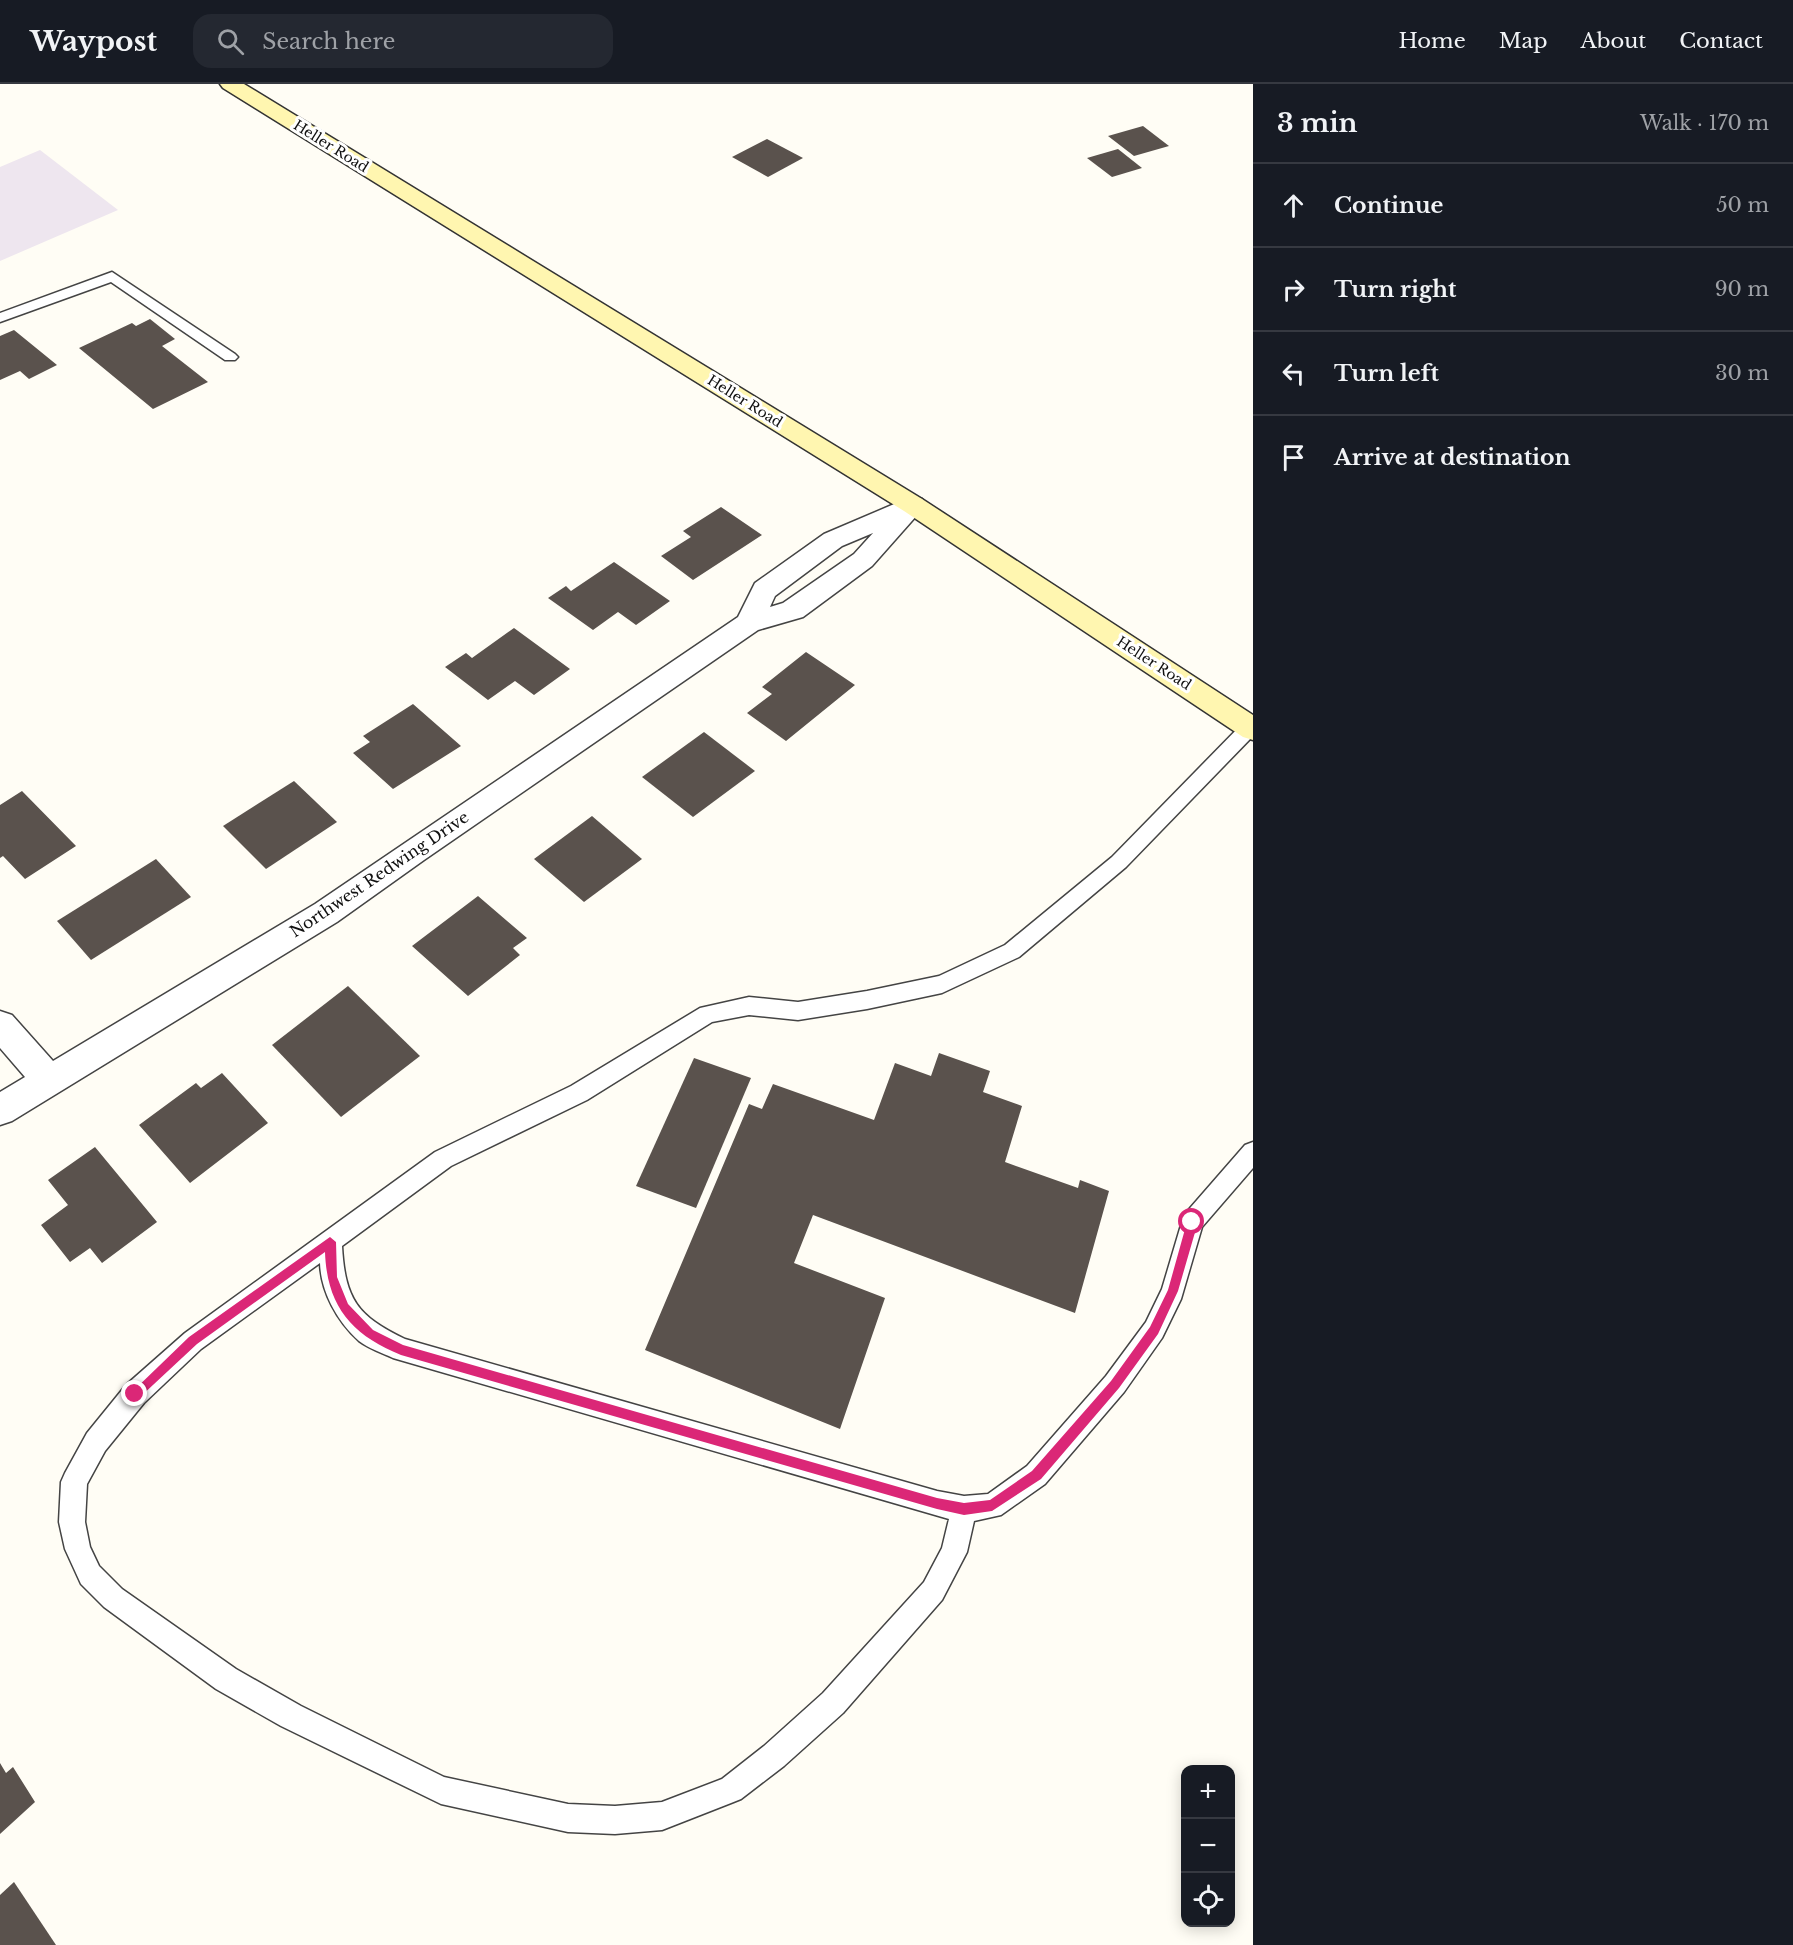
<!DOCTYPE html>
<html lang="en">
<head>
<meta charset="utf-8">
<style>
	:root { --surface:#171b24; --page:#242831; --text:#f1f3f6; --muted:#9ea1a6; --line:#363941 }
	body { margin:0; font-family:"Libre Baskerville",serif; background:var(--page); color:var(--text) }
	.controls { position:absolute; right:18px; bottom:18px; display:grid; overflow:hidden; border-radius:12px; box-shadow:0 3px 15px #0003 }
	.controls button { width:54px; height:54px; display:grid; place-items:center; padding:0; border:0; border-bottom:2px solid var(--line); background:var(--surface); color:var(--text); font:30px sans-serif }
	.stop { position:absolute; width:18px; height:18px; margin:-14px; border:4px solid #db2777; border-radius:50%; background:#fff }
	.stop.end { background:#db2777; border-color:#fff; box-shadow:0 2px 6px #0008 }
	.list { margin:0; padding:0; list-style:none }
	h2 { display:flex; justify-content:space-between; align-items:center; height:78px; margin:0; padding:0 24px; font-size:26px }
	h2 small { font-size:20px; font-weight:400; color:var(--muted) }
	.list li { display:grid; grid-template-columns:39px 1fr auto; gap:18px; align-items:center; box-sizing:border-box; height:84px; padding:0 24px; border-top:2px solid var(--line) }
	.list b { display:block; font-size:22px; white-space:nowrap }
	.list em { font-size:20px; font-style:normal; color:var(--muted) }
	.icon { flex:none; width:33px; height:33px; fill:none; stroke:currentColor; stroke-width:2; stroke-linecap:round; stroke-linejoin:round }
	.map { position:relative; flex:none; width:1253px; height:1861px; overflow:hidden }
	header { display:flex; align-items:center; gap:36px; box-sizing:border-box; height:84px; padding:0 30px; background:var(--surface); border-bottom:2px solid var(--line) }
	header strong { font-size:28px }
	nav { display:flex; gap:33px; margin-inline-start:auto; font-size:21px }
	.search { width:420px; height:54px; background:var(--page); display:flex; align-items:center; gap:15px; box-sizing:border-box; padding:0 21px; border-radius:18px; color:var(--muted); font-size:22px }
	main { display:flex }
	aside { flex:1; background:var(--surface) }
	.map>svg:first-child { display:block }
	.industrial { fill:#eee6ef }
	.building { fill:#5a524d }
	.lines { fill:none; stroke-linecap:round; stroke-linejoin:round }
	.lane-casing { stroke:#444; stroke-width:3 }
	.street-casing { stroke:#444; stroke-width:3 }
	.secondary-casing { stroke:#333; stroke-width:3 }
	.lane { fill:#fff; fill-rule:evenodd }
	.street { fill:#fff; fill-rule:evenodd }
	.secondary { fill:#fff6b0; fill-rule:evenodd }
	.route { fill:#db2777 }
	.labels { text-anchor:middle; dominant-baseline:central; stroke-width:6; stroke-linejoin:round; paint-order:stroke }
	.far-street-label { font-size:14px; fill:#111; stroke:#fff }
	.street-label { font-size:16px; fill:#111; stroke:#fff }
</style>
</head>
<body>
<header>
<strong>Waypost</strong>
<div class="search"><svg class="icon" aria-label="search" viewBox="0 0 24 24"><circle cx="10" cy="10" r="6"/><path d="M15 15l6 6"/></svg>Search here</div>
<nav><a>Home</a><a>Map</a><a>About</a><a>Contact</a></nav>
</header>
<main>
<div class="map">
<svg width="1253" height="1861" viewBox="0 0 1253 1861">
	<rect width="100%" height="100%" fill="#fffdf5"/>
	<path class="industrial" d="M40,66L118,126L0,177V83Z"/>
	<g class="building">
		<path d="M1143,42L1169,62L1134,72L1108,52Z"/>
		<path d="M767,55L803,74L768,93L732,73Z"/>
		<path d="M1118,65L1142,84L1112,93L1087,74Z"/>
		<path d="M150,235L175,255L162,262L208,298L153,325L79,264L132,239L136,242Z"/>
		<path d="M14,246L57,281L29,295L20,287L0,296V252Z"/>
		<path d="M721,423L762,451L693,496L661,472L691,453L683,447Z"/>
		<path d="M614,478L670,517L636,541L618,528L593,546L548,514L566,502L571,507Z"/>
		<path d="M514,544L570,585L534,611L515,597L488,616L445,583L466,569L472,574Z"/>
		<path d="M806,568L855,601L786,657L747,629L772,610L762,603Z"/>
		<path d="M413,620L461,662L393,705L353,669L370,658L363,652Z"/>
		<path d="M704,648L755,687L693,733L642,693Z"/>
		<path d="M294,697L337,738L266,785L223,742Z"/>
		<path d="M22,707L76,762L25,795L3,772L0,774V721Z"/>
		<path d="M592,732L642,775L584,818L534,775Z"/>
		<path d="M156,775L191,813L91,876L57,837Z"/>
		<path d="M478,812L527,854L513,864L520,871L468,912L412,862Z"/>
		<path d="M348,902L420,972L341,1033L272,961Z"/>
		<path d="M939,969L990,987L983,1008L1022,1022L1005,1078L1078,1104L1080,1096L1109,1107L1075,1229L813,1131L794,1179L885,1214L840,1345L645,1266L749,1020L762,1025L773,1000L874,1036L895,979L931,992Z"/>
		<path d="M694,974L751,994L696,1124L636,1102Z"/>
		<path d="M222,989L268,1039L190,1099L139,1041L196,999L201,1004Z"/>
		<path d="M95,1063L157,1138L102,1179L90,1164L70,1178L41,1141L68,1121L48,1096Z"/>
		<path d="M0,1679L6,1689L13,1683L35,1718L0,1750Z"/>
		<path d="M14,1798L56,1861H0V1811Z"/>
	</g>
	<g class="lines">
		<defs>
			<g id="lane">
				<path d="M112,188L235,270L238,273L235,276H225L111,198L0,238V229Z"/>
				<path d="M1251,636L1253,637V652L1126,783L1019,873L942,909L867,925L798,936L749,931L712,938L587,1016L451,1082L342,1162C345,1215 357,1232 405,1255L937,1407L964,1412L988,1410L1027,1382L1106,1292L1146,1238L1162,1205L1184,1131L1245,1061L1253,1058V1084L1202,1143L1181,1215L1162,1254L1124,1308L1045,1400L1001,1431L974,1437L967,1468L942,1516L843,1629L784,1682L741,1715L731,1719L662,1746L615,1750L568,1748L441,1720L281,1642L216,1605L104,1523L81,1500L65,1465L59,1438L61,1398L65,1389L87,1349L126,1301L185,1249L435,1068L571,1002L700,924L749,913L798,918L867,907L939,892L1005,861L1112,773L1244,638ZM320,1179C321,1208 337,1237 359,1257C368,1264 382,1269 393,1274L949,1435L942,1464L924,1498L823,1609L764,1662L722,1695L662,1718L615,1722L568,1720L444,1693L301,1622L236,1585L122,1505L99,1482L90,1463L85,1438L87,1400L105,1367L144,1319L201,1265Z"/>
			</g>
			<path id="street" d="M913,412L922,415L926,421L872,482L803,533L758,546L424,776L337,838L12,1037L0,1041V1008L25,993L0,964V927L12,931L53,977L315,820L738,533L755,499L824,450ZM873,449L854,470L783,519L770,523L775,512L842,462Z"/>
			<path id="secondary" d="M220,0H244L922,415L1253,631V656L1243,653L904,427L223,4Z"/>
		</defs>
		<use href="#lane" class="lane-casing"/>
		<use href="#street" class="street-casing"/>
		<use href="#secondary" class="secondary-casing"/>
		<use href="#lane" class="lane"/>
		<use href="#street" class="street"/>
		<use href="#secondary" class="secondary"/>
	</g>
	<path class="route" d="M1192,1133L1198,1138L1178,1207L1158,1250L1119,1304L1041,1395L992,1427L964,1431L937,1425L401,1271C352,1251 327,1223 325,1168L197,1260L139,1314L135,1316L130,1310L189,1253L330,1153L336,1158L337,1193L348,1220L373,1246L403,1261L937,1414L964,1419L990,1416L1032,1387L1111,1297L1150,1243L1168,1206L1187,1138Z"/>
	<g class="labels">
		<g class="far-street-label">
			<text transform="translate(331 62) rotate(32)">Heller Road</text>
			<text transform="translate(745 317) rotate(32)">Heller Road</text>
			<text transform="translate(1154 579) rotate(33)">Heller Road</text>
		</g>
		<g class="street-label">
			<text transform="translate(379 790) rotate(-34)">Northwest Redwing Drive</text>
		</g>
	</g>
</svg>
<div class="controls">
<button>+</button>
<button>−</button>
<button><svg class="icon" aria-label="locate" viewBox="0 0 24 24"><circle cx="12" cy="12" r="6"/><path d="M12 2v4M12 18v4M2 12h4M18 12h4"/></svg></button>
</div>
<div class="stop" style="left:1192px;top:1138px"></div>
<div class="stop end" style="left:135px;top:1310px"></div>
</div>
<aside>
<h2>3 min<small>Walk · 170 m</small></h2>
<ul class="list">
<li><svg class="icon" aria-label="ahead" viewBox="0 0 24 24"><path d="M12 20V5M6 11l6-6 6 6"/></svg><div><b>Continue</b></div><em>50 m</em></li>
<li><svg class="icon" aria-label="right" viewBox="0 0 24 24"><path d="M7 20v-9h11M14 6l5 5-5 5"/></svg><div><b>Turn right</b></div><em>90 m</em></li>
<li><svg class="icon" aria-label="left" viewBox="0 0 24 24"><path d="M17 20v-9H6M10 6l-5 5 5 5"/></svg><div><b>Turn left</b></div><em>30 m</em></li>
<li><svg class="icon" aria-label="arrive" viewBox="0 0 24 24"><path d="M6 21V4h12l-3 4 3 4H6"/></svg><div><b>Arrive at destination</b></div></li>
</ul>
</aside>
</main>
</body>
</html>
